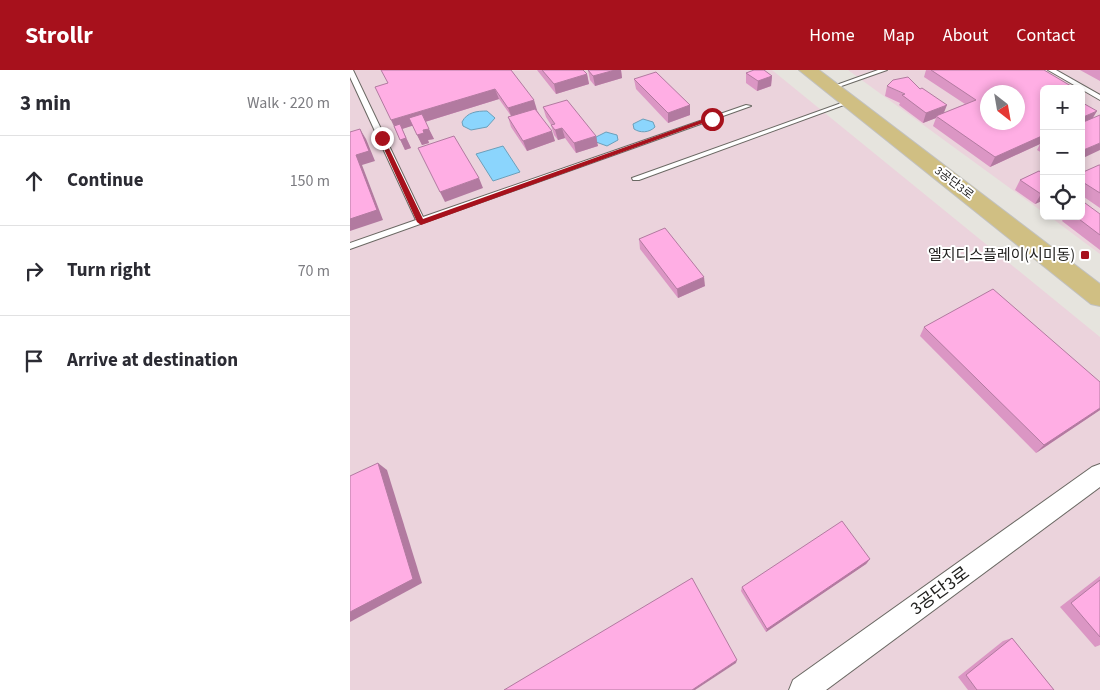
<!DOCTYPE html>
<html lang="en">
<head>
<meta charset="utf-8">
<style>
	:root { --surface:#fff; --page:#f7f7f7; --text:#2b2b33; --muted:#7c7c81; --line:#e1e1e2; --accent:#a7111c }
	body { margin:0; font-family:"Source Sans 3","Noto Sans KR",sans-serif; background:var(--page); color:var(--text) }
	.controls { position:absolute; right:15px; top:15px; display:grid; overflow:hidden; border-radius:8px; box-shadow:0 2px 8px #0003 }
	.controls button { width:45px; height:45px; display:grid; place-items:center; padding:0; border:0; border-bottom:1px solid var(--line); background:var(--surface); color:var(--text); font:25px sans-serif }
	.compass { position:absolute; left:630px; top:15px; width:45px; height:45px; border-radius:50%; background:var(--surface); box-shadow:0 2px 8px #0003; rotate:149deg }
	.stop { position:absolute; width:15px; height:15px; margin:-11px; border:4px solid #a7111c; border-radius:50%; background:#fff }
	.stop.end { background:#a7111c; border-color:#fff; box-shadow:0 1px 5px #0008 }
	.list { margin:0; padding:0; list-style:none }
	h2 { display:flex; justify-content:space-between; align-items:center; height:65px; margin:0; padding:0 20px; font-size:21px }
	h2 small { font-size:16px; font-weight:400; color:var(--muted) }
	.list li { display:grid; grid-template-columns:32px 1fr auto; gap:15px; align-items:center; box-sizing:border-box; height:90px; padding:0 20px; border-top:1px solid var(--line) }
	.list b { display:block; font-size:19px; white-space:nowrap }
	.list em { font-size:16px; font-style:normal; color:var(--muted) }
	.icon { flex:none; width:28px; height:28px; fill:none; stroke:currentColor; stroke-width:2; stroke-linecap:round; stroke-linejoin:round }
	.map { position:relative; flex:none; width:750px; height:620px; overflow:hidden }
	header { display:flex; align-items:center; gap:30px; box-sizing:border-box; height:70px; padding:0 25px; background:var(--accent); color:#fff }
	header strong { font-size:24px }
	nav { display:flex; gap:28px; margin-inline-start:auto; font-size:18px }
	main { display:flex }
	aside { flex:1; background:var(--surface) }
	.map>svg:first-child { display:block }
	.industrial { fill:#ebd3dc; fill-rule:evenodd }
	.water { fill:#8bd5fd; stroke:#6c9fba }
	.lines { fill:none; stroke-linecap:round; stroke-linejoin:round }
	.service-casing { stroke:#6a6863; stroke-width:2 }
	.minor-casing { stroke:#6a6863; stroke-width:2 }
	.primary-casing { stroke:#c1c1c0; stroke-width:2 }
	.service { fill:#fff; fill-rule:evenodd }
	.minor { fill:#fff; fill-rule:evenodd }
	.primary { fill:#d0bf83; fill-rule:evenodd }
	.wall { fill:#db96c4 }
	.shaded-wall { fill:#b27aa0 }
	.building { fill:#ffaee4; stroke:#b27aa0; fill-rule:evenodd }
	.route { fill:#a7111c }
	.poi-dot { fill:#a7111c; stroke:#fff; stroke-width:2 }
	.labels { text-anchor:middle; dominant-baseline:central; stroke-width:4; stroke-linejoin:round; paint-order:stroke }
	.far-street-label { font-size:12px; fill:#22211f; stroke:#fff }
	.poi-label { font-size:15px; fill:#22211f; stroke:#fff; text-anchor:end }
	.near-street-label { font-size:18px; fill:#22211f; stroke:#fff }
</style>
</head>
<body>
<header>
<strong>Strollr</strong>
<nav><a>Home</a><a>Map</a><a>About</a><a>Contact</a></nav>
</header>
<main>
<aside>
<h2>3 min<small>Walk · 220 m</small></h2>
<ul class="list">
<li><svg class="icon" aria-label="ahead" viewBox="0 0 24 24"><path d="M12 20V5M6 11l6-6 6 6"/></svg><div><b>Continue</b></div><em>150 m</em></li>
<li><svg class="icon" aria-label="right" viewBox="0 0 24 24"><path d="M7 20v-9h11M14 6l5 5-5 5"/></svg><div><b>Turn right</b></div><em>70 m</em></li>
<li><svg class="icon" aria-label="arrive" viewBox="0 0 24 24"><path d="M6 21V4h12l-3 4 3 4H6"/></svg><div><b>Arrive at destination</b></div></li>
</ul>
</aside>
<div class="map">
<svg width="750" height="620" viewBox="0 0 750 620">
	<rect width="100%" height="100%" fill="#e6e4de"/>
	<g class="industrial">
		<path d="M0,0H422L750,267V620H0Z"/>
		<path d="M498,0H750V184L699,146H731V19H694V143ZM638,22H668V52H638Z"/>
	</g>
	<g class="water">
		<path d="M137,41L145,48L137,57L121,60L113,56L112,52C117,42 127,41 137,41Z"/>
		<path d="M293,49L303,52L305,57C299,63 290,63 284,59L283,54Z"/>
		<path d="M256,62L267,65L268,70L257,76L246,72V67Z"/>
		<path d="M153,76L170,102L143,111L126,84Z"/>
	</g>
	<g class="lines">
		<defs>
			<g id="service">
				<path d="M0,0H3L73,147L396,35L401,36L0,179V173L66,150L0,7Z"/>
				<path d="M528,0H537L483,19L478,18Z"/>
				<path d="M698,0H706L750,25V30Z"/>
				<path d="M497,31L502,32L289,110H283L282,108Z"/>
			</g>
			<path id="minor" d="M750,394V417L476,620H439L443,610L742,397Z"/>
			<path id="primary" d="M449,0H469L750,214V236L741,234Z"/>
		</defs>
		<use href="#service" class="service-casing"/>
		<use href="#minor" class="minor-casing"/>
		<use href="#primary" class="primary-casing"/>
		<use href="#service" class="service"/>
		<use href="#minor" class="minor"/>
		<use href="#primary" class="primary"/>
	</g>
	<g class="wall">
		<path d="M161,0L187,40L205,71L177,81L161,57L158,47L161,46L149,29L75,52L84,69L78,70L79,73L72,75L63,55L52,59L61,78L55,80L44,56Z"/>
		<path d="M187,0H233L237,4L239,14L206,24Z"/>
		<path d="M238,0H271L272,8L245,16L240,10Z"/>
		<path d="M576,0H694V84L687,80L690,74L640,97L583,56L586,48L573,53L549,35L550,33L535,26L537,16L594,43L615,34L574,7Z"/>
		<path d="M730,0H750V11Z"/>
		<path d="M396,3L422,6L421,16L407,21L396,13Z"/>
		<path d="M284,9L340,35V45L318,53L286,19Z"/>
		<path d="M193,37L248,76L226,83L215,68L208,70L204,65L201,55L196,47Z"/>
		<path d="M750,95V138L731,125V103Z"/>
		<path d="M689,101L694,130L685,134L665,120L670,110Z"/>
		<path d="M750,144V180L712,151L715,146H731Z"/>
		<path d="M289,169L355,216L328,228L290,179Z"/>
		<path d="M574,257L750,340L686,383L570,266Z"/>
		<path d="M520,489L516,494L416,562L391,521L392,517Z"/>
		<path d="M750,506V575L745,577L710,537Z"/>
		<path d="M662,568L704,620H618L608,607L653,571Z"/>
	</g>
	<g class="shaded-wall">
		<path d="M265,0H271L272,8L245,16L243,6Z"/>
		<path d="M237,4L239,14L206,24L204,14Z"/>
		<path d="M422,6L421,16L407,21L408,11Z"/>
		<path d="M145,19L149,29L52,59L61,78L55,80L41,50Z"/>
		<path d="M184,30L187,40L162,48L158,38Z"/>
		<path d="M340,35V45L318,53V43Z"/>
		<path d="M597,35L593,45L586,46V48L573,53L576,43Z"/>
		<path d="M747,41L741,51L731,56V48Z"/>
		<path d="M212,58L215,68L208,70L205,60Z"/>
		<path d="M10,59L16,69L25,91L12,95L33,150L0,161V149L6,85Z"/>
		<path d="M79,59L84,69L78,70L79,73L72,75L67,65L73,60Z"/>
		<path d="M202,61L205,71L177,81L173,71Z"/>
		<path d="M694,65V71L693,70L690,74L640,97L645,87Z"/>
		<path d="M246,66L248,76L226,83L224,73Z"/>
		<path d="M750,73V80L731,89V81Z"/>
		<path d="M129,108L133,118L95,132L90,122Z"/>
		<path d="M694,123V130L685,134L691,124Z"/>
		<path d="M354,207L355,216L328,228L327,219Z"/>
		<path d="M750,338V340L686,383L694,375Z"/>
		<path d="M28,393L37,400L72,513L0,552V542Z"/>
		<path d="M520,489L516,494L416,562L417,559Z"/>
		<path d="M387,590L386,593L345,620H342Z"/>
	</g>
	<g class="building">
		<path d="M31,0H161L184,30L158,38L145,19L41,50L25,17L38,13Z"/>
		<path d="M192,0H233L237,4L204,14Z"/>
		<path d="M238,0H265L243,6Z"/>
		<path d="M404,0H414L422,6L408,11L396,3Z"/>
		<path d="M581,0H694L726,19H694V65L645,87L586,46L626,30ZM638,22H668V52H638Z"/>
		<path d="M306,2L340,35L318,43L284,9Z"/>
		<path d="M558,7L570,19L572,18L597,35L576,43L552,25L555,24L537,16L543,10Z"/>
		<path d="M217,30L246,66L224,73L212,58L205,60L201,55L205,54L193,37Z"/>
		<path d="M731,32L747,41L731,48Z"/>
		<path d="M185,39L202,61L173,71L158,47Z"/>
		<path d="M72,44L79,59L73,60L74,63L67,65L59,48Z"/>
		<path d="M750,45V73L731,81V53Z"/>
		<path d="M50,54L56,68L50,70L44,56Z"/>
		<path d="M10,59L19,81L6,85L27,140L0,149V62Z"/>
		<path d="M104,66L129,108L90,122L68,78Z"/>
		<path d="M749,95H750V123L731,111V103Z"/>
		<path d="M689,101L694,104V123L691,124L670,110Z"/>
		<path d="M735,133L750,144V165L725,146H731V135Z"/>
		<path d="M315,158L354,207L327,219L289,169Z"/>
		<path d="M643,219L750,312V338L694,375L574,257Z"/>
		<path d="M28,393L63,509L0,542V406Z"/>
		<path d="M492,451L520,489L417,559L392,517Z"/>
		<path d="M342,508L387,590L342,620H154Z"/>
		<path d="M750,510V567L721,533Z"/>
		<path d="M662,568L704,620H627L616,605Z"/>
	</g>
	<path class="route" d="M360,47L364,49L71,155L67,152L29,68L32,66L34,68L73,149Z"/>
	<rect class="poi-dot" x="730" y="180" width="10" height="10" rx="2.5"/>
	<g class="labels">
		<g class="far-street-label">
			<text transform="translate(604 113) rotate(38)">3공단3로</text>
		</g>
		<g class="poi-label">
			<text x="725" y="185">엘지디스플레이(시미동)</text>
		</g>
		<g class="near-street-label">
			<text transform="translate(590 521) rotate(-36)">3공단3로</text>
		</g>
	</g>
</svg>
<div class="controls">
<button>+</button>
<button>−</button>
<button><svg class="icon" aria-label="locate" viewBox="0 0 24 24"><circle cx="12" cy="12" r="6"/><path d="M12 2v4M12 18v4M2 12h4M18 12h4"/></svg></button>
</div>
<svg class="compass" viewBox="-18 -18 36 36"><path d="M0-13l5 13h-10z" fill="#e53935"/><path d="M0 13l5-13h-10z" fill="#7c7c81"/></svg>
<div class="stop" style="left:362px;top:49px"></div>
<div class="stop end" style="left:32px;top:68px"></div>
</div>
</main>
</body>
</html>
